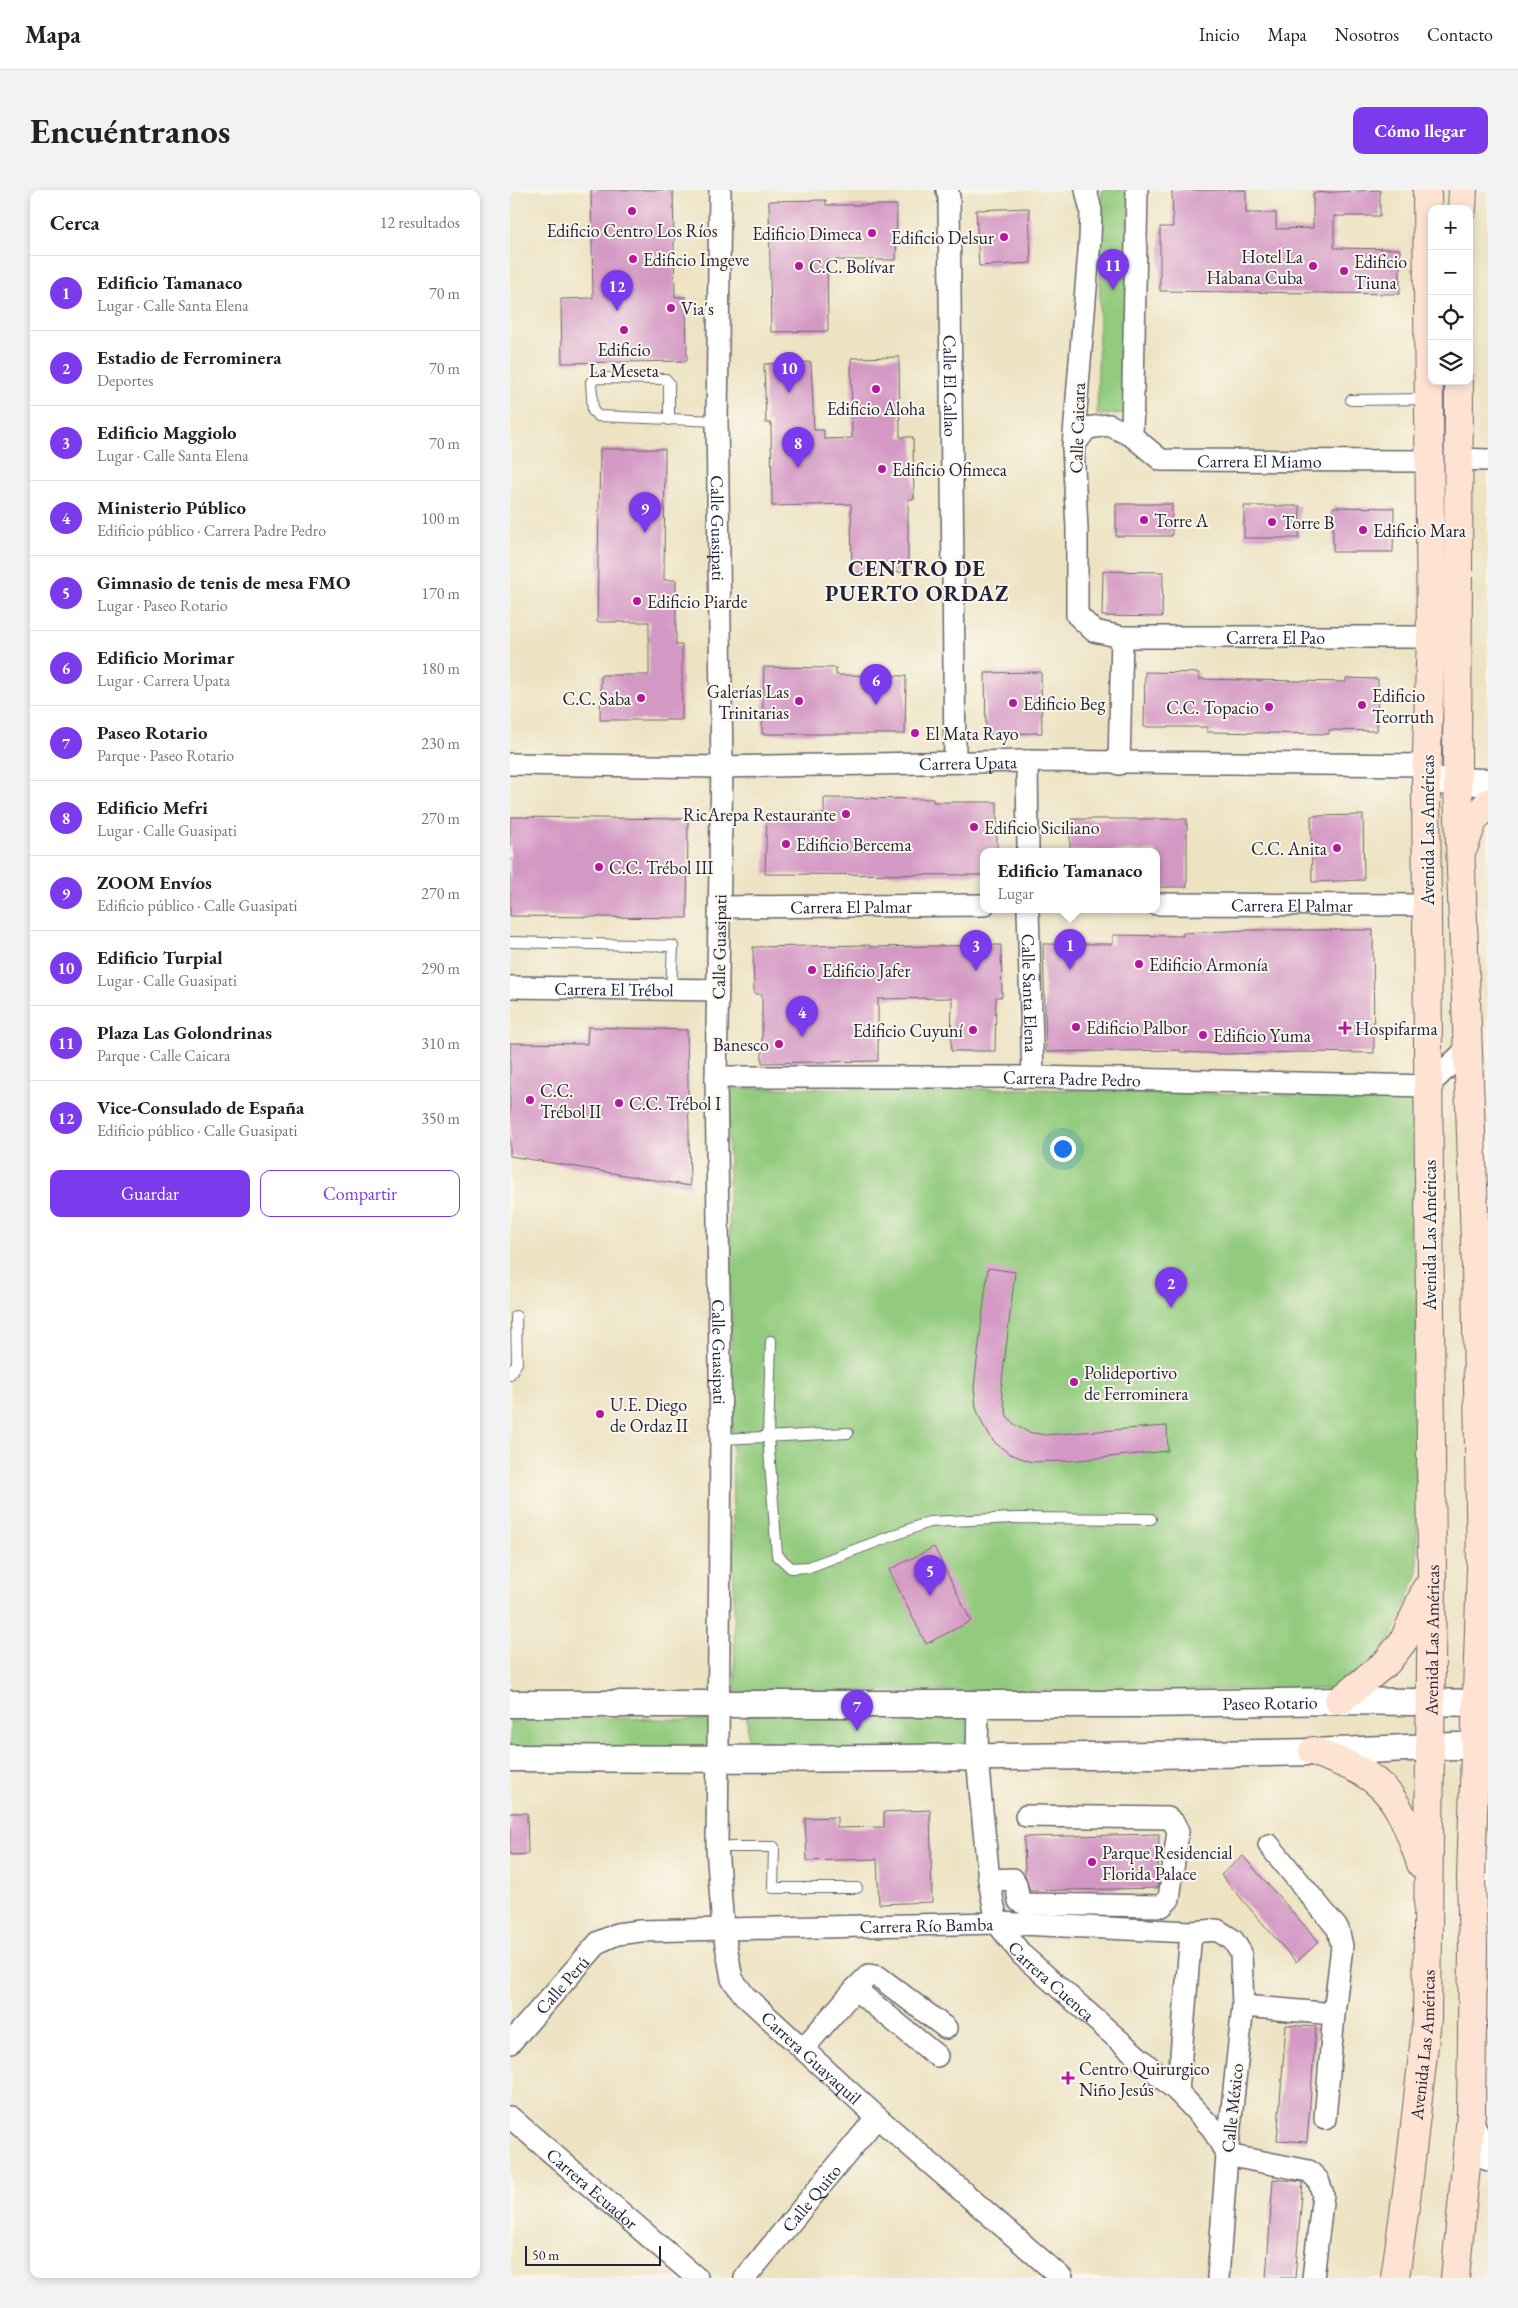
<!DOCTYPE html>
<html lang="es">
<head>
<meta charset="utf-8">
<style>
	:root { --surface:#fff; --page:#f2f2f2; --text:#222; --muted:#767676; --line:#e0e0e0; --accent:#7c3aed }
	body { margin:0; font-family:"EB Garamond",serif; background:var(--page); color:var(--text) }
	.controls { position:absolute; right:15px; top:15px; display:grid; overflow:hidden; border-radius:10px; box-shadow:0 2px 8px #0003 }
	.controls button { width:45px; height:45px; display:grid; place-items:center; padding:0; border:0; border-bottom:1px solid var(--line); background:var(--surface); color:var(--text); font:25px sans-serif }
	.scale { position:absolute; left:15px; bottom:12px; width:136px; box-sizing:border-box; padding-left:5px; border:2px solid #22223b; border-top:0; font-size:14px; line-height:18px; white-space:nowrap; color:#22223b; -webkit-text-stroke:4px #fbf7ec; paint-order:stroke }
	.you { position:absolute; left:552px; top:958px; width:18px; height:18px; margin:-12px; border:4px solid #fff; border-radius:50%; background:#1a73e8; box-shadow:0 0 0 8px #1a73e833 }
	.badge { display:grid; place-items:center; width:32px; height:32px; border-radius:50%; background:var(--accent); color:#fff; font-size:16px; font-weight:700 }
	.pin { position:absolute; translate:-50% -41px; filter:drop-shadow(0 1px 2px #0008) }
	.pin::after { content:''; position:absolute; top:26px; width:18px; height:15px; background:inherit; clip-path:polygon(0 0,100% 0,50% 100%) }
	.popup { position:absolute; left:470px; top:658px; width:180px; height:65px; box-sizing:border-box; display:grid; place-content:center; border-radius:10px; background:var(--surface); filter:drop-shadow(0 1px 4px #0005); font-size:16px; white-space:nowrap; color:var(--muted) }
	.popup b { font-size:19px; color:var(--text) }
	.popup::after { content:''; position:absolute; left:50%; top:100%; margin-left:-10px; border:10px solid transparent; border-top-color:var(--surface) }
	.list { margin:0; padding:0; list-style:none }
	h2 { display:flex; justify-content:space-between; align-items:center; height:65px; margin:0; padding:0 20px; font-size:21px }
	h2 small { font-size:16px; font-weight:400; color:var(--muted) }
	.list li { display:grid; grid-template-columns:32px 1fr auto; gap:15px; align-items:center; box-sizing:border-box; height:75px; padding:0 20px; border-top:1px solid var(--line) }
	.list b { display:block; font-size:19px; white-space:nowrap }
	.list p { margin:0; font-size:16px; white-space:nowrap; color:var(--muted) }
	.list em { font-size:16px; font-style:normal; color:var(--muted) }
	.actions { display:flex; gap:10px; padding:15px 20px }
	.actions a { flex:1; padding:11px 0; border:1px solid var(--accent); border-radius:10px; text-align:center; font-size:18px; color:var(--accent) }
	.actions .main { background:var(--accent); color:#fff }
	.icon { flex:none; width:28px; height:28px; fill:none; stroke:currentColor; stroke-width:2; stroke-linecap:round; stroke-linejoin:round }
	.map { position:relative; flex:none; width:978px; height:2088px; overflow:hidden; border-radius:10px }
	header { display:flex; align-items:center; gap:30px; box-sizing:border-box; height:70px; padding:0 25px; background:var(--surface); border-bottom:1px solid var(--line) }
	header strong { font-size:24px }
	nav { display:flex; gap:28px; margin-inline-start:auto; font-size:18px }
	.intro { display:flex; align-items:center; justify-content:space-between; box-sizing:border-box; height:120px; padding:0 30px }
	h1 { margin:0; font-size:35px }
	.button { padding:12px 22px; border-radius:10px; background:var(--accent); color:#fff; font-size:18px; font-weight:700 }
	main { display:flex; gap:30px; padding:0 30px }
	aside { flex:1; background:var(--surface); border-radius:10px; box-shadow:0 2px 8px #0003 }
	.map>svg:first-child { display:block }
	.green { fill:#93cb7e; stroke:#5a765c }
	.building { fill:#d498c4 }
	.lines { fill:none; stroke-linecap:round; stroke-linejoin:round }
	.service-casing { stroke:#69666b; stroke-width:12 }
	.minor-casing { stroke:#69666b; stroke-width:24 }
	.tertiary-casing { stroke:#69666b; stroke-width:29 }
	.secondary-casing { stroke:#69666b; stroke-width:30 }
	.service { stroke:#fff; stroke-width:10 }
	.minor { stroke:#fff; stroke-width:21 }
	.tertiary { stroke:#fff; stroke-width:26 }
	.secondary { stroke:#fee3d2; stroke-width:28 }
	.poi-dot { fill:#b5179e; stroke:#fbf7ec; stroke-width:2 }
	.labels { text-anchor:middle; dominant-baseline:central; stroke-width:4; stroke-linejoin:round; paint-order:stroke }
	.poi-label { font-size:18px; fill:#22223b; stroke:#fbf7ec; text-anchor:start }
	.street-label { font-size:18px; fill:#22223b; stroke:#fbf7ec }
	.district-label { font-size:22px; font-weight:bold; letter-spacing:1px; fill:#22223b; stroke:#fbf7ec }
</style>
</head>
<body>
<header>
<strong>Mapa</strong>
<nav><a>Inicio</a><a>Mapa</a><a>Nosotros</a><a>Contacto</a></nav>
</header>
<div class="intro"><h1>Encuéntranos</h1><a class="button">Cómo llegar</a></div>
<main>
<aside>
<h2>Cerca<small>12 resultados</small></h2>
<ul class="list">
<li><span class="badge">1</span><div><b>Edificio Tamanaco</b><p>Lugar · Calle Santa Elena</p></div><em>70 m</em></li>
<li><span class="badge">2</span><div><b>Estadio de Ferrominera</b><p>Deportes</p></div><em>70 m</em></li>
<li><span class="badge">3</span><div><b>Edificio Maggiolo</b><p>Lugar · Calle Santa Elena</p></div><em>70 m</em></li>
<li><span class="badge">4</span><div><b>Ministerio Público</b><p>Edificio público · Carrera Padre Pedro</p></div><em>100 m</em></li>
<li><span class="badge">5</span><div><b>Gimnasio de tenis de mesa FMO</b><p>Lugar · Paseo Rotario</p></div><em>170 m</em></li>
<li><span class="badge">6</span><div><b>Edificio Morimar</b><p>Lugar · Carrera Upata</p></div><em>180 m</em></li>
<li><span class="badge">7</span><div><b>Paseo Rotario</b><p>Parque · Paseo Rotario</p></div><em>230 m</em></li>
<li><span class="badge">8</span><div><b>Edificio Mefri</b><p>Lugar · Calle Guasipati</p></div><em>270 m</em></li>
<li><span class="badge">9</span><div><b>ZOOM Envíos</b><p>Edificio público · Calle Guasipati</p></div><em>270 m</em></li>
<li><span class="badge">10</span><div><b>Edificio Turpial</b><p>Lugar · Calle Guasipati</p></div><em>290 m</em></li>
<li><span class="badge">11</span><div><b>Plaza Las Golondrinas</b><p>Parque · Calle Caicara</p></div><em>310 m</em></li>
<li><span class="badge">12</span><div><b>Vice-Consulado de España</b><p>Edificio público · Calle Guasipati</p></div><em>350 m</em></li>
</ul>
<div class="actions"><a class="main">Guardar</a><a>Compartir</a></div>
</aside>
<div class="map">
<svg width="978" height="2088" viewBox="0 0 978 2088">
	<rect width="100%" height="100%" fill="#fbf7ec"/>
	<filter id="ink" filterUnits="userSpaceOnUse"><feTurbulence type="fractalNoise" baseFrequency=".02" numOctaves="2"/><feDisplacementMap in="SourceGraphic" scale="10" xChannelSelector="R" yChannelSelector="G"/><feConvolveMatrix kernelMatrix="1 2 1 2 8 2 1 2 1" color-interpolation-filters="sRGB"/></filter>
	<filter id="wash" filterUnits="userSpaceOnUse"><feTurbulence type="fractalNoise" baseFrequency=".0096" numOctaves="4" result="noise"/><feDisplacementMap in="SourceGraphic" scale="20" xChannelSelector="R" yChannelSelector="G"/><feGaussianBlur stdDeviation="1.12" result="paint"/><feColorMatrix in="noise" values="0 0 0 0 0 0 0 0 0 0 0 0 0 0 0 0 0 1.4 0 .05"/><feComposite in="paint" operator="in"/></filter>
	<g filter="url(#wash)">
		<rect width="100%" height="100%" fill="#ede3c3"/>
		<g class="green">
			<path d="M592,0H618V223L587,225Z"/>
			<path d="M218,898L522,899L907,908V1385L882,1447L868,1467L825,1499L225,1502Z"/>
			<path d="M237,1524H457V1558L238,1561Z"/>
			<path d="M0,1526L199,1530L201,1558L0,1557Z"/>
		</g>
		<g id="blocks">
			<g class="building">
				<path d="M81,0H163L165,107H176L177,171L52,173L51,109L83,108Z"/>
				<path d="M662,0H736V23H766V39L803,38V3L870,0V26H824V58L890,59V104L650,101V37H663Z"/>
				<path d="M316,10V15H387L386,70H317L318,141L261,142L259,11Z"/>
				<path d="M519,18L521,73L469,76L466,20Z"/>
				<path d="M389,167L390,247H403L404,309H398V382L342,383L341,314L262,316L261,233H256L254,174L301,172L304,240H314V249L342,248L341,168Z"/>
				<path d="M90,259H155L154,390H166V455H172V530H90L91,485H139V432H87Z"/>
				<rect x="606" y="314" width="56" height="32"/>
				<path d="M734,316H790L789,348H734Z"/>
				<path d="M823,317L884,318L883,362H823Z"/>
				<path d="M593,381L653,382L652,427L592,426Z"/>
				<path d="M254,477L326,478V485L396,486L395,544H252Z"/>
				<path d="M531,482L532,543L476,544L475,483Z"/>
				<path d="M635,482L689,483V489L836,492V488L868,489L867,541L819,540V544L697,542V537H634Z"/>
				<path d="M314,608L423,609V612H487V661H474V685L255,684L257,623L314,624Z"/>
				<path d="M853,625L854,690L802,692L801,626Z"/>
				<path d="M0,627L178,629L177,728L0,726Z"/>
				<path d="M560,629H677V697H646V661H560Z"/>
				<path d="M739,740H863L864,863L792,862L715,864L670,862V860L536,862L533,754H603V745L673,746V743Z"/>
				<path d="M360,755V757L491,755L492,807H486L485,861H441L442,808L368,809V871L252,873V804H244L243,757Z"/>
				<path d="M78,837L177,840L180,996L0,966V853L77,854Z"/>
				<path d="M478,1078L505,1082L491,1200L497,1226L505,1235L518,1242L535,1245L657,1236L658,1261L559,1271L521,1272L500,1264L484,1252L473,1235L466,1218L464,1197Z"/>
				<path d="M424,1357L461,1431L416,1454L379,1380Z"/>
				<path d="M420,1620L422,1712L369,1714L367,1669L297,1671L295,1628L327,1627V1638L374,1637V1622Z"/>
				<path d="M0,1623H17L18,1664L0,1665Z"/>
				<path d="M649,1644L648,1698L520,1701L515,1684L514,1647Z"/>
				<path d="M733,1666L809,1752L786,1772L711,1685Z"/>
				<path d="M776,1835L806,1837L797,1952L767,1950Z"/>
				<path d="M763,1989L793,1992L785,2088H756Z"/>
			</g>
		</g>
	</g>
	<g filter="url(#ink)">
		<use href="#blocks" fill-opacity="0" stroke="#69666b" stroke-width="1"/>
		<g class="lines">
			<defs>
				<g id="service">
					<path d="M841,210L917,209"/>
					<path d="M159,230V193L156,189L86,188L81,192L83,221L88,226L207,231"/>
					<path d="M0,752L163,756L161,800"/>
					<path d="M261,1151L258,1246L267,1365L281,1378L299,1377L419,1332L505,1328L641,1329"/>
					<path d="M0,1184L7,1173L6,1126"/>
					<path d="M211,1249L338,1243"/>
					<path d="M207,1657H264L263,1698H347"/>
				</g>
				<g id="minor">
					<path id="s1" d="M210,0L207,231L212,577L206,887L211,1249L207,1657L213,1738L222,1789L235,1806L367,1927L552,2088"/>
					<path id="s2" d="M437,0L439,7L445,572"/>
					<path id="s3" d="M576,0L581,21L580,49L563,257L567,339V425L584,441L612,447H921"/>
					<path id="s4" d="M627,0L622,246L651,270L918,271"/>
					<path d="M563,257L577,238L599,235L622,246"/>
					<path d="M948,269L978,270"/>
					<path d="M517,571L518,661"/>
					<path id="s5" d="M0,574L212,577L517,571L916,575"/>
					<path d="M609,574L612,447"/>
					<path id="s6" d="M646,714L918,715"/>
					<path id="s7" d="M210,717L474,715"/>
					<path id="s8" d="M518,719L523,887"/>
					<path id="s9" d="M0,797L208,800"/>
					<path id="s10" d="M206,887H523L918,896L957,859"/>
					<path id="s11" d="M468,1512L467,1567L471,1610L479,1690L487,1733L512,1765L668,1902L702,1938L717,1965L799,1981L808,1990L813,2004L803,2088"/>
					<path d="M479,1690L503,1689L506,1694L509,1711L515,1714L652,1716L659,1709L668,1641L664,1633L658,1628L516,1626"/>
					<path d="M345,1799L427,1866"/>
					<path d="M733,1816L824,1824L832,1756L828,1739L759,1655"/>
					<path id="s12" d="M0,1853L89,1752L107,1744L130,1741L487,1733L681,1742L707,1740L723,1750L731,1763L733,1816L717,1965L708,2088"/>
					<path d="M293,1859L345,1799L359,1785L369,1787L436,1838"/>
					<path d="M668,1902L681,1742"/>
					<path id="s13" d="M0,1927L187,2088"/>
					<path d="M962,1928L978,1970"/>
					<path d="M815,1929L824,1824"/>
					<path id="s14" d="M235,2088L367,1927"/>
				</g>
				<g id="tertiary">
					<path d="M916,591L978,592"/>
					<path id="s15" d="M0,1514H633L829,1511L978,1513"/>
					<path d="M0,1568C251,1570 501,1568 752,1563C827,1562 903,1557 978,1555"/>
				</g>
				<g id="secondary">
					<path d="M952,19L953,0"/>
					<path d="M954,656L963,631L978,613"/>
					<path d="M829,1511L877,1472L894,1450L916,1399"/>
					<path d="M803,1561C823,1570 848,1577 865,1591C891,1611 901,1645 911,1674"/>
					<path id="s16" d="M885,2088L899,1987L917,1829L922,1386L916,591L921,447L917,0"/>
					<path d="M945,2088L961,1925L963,1756L961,1687L971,1377L966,1076L947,574L949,191"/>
				</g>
			</defs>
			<use href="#service" class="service-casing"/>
			<use href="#minor" class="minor-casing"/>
			<use href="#tertiary" class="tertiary-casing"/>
			<use href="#secondary" class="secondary-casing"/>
			<use href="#service" class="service"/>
			<use href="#minor" class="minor"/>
			<use href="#tertiary" class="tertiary"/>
			<use href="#secondary" class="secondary"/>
		</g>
	</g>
	<g class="poi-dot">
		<circle cx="122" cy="21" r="5"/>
		<circle cx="362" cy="43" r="5"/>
		<circle cx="494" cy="47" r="5"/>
		<circle cx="123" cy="69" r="5"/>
		<circle cx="289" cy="76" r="5"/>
		<circle cx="803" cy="76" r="5"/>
		<circle cx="834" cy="81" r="5"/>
		<circle cx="161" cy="118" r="5"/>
		<circle cx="114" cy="140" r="5"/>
		<circle cx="366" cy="199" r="5"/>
		<circle cx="372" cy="279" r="5"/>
		<circle cx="634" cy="330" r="5"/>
		<circle cx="762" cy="332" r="5"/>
		<circle cx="853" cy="340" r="5"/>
		<circle cx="127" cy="411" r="5"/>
		<circle cx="131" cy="508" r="5"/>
		<circle cx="289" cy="511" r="5"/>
		<circle cx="503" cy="513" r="5"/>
		<circle cx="852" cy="515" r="5"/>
		<circle cx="759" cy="517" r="5"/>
		<circle cx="405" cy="543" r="5"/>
		<circle cx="336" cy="624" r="5"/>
		<circle cx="464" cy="637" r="5"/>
		<circle cx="276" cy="654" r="5"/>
		<circle cx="827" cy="658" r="5"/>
		<circle cx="89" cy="677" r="5"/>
		<circle cx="629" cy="774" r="5"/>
		<circle cx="302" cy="780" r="5"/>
		<circle cx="566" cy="837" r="5"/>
		<path d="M832.5 830.5h5v5h5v5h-5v5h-5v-5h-5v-5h5z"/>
		<circle cx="463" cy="840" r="5"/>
		<circle cx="693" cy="845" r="5"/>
		<circle cx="269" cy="854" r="5"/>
		<circle cx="20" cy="910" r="5"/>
		<circle cx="109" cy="913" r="5"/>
		<circle cx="564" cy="1192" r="5"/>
		<circle cx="90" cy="1224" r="5"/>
		<circle cx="582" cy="1672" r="5"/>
		<path d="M555.5 1880.5h5v5h5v5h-5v5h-5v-5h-5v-5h5z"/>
	</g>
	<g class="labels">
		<g class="poi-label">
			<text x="122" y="40" text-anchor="middle">Edificio Centro Los Ríos</text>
			<text x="352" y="43" text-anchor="end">Edificio Dimeca</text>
			<text x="484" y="47" text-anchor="end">Edificio Delsur</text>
			<text x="793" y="66" text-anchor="end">Hotel La<tspan x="793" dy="21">Habana Cuba</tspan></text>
			<text x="133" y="69">Edificio Imgeve</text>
			<text x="844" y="71">Edificio<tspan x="844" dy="21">Tiuna</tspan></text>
			<text x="299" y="76">C.C. Bolívar</text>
			<text x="171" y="118">Via's</text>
			<text x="114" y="159" text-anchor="middle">Edificio<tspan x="114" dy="21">La Meseta</tspan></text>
			<text x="366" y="218" text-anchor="middle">Edificio Aloha</text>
			<text x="382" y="279">Edificio Ofimeca</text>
			<text x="644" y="330">Torre A</text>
			<text x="772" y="332">Torre B</text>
			<text x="863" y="340">Edificio Mara</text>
			<text x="137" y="411">Edificio Piarde</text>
			<text x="279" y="501" text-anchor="end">Galerías Las<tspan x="279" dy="21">Trinitarias</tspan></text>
			<text x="862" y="505">Edificio<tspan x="862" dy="21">Teorruth</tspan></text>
			<text x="121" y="508" text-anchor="end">C.C. Saba</text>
			<text x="513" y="513">Edificio Beg</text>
			<text x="749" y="517" text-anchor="end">C.C. Topacio</text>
			<text x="415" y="543">El Mata Rayo</text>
			<text x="326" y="624" text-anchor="end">RicArepa Restaurante</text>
			<text x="474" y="637">Edificio Siciliano</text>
			<text x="286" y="654">Edificio Bercema</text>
			<text x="817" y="658" text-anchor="end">C.C. Anita</text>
			<text x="99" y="677">C.C. Trébol III</text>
			<text x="639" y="774">Edificio Armonía</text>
			<text x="312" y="780">Edificio Jafer</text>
			<text x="576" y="837">Edificio Palbor</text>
			<text x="845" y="838">Hospifarma</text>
			<text x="453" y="840" text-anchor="end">Edificio Cuyuní</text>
			<text x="703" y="845">Edificio Yuma</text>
			<text x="259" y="854" text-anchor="end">Banesco</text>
			<text x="30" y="900">C.C.<tspan x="30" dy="21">Trébol II</tspan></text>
			<text x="119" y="913">C.C. Trébol I</text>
			<text x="574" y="1182">Polideportivo<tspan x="574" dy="21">de Ferrominera</tspan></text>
			<text x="100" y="1214">U.E. Diego<tspan x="100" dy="21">de Ordaz II</tspan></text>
			<text x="592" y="1662">Parque Residencial<tspan x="592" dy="21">Florida Palace</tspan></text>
			<text x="569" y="1878">Centro Quirurgico<tspan x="569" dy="21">Niño Jesús</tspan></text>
		</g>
		<g class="street-label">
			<text stroke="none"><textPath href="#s2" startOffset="196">Calle El Callao</textPath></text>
			<text transform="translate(567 238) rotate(-88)">Calle Caicara</text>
			<text stroke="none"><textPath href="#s4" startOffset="382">Carrera El Miamo</textPath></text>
			<text stroke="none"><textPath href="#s1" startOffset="338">Calle Guasipati</textPath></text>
			<text stroke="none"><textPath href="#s3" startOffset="632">Carrera El Pao</textPath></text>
			<text stroke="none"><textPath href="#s5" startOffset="458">Carrera Upata</textPath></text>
			<text transform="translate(917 640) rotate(-90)">Avenida Las Américas</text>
			<text stroke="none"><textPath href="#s6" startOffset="136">Carrera El Palmar</textPath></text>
			<text stroke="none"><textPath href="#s7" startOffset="131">Carrera El Palmar</textPath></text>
			<text transform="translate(209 757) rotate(-89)">Calle Guasipati</text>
			<text stroke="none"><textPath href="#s9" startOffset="104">Carrera El Trébol</textPath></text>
			<text stroke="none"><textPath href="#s8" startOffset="84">Calle Santa Elena</textPath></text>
			<text stroke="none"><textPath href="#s10" startOffset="356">Carrera Padre Pedro</textPath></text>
			<text transform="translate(919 1045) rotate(-90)">Avenida Las Américas</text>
			<text stroke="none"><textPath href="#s1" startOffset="1162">Calle Guasipati</textPath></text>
			<text stroke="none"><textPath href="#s16" startOffset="640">Avenida Las Américas</textPath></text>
			<text stroke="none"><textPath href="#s15" startOffset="760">Paseo Rotario</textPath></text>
			<text stroke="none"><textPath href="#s12" startOffset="464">Carrera Río Bamba</textPath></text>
			<text stroke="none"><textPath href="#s11" startOffset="302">Carrera Cuenca</textPath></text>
			<text stroke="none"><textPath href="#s12" startOffset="78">Calle Perú</textPath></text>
			<text stroke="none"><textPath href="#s16" startOffset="235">Avenida Las Américas</textPath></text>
			<text stroke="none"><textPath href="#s1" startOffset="1902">Carrera Guayaquil</textPath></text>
			<text transform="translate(722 1918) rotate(-84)">Calle México</text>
			<text stroke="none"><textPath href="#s13" startOffset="109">Carrera Ecuador</textPath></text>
			<text stroke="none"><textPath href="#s14" startOffset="104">Calle Quito</textPath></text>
		</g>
		<g class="district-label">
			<text x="407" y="378">CENTRO DE<tspan x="407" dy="25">PUERTO ORDAZ</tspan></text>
		</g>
	</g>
</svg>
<div class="controls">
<button>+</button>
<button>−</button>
<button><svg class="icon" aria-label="locate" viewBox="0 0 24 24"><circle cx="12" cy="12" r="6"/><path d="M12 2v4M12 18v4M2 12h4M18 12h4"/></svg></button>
<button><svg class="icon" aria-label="layers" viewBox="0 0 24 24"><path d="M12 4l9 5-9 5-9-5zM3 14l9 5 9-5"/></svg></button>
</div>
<div class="scale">50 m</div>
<div class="you"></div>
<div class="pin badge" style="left:560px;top:780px">1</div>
<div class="popup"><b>Edificio Tamanaco</b>Lugar</div>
<div class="pin badge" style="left:661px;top:1118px">2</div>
<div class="pin badge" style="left:466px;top:781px">3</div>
<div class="pin badge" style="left:292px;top:847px">4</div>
<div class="pin badge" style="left:420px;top:1406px">5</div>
<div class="pin badge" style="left:366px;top:515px">6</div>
<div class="pin badge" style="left:347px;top:1541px">7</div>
<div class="pin badge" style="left:288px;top:278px">8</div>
<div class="pin badge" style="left:135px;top:343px">9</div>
<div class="pin badge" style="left:279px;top:203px">10</div>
<div class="pin badge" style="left:603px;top:100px">11</div>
<div class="pin badge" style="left:107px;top:121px">12</div>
</div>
</main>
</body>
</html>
